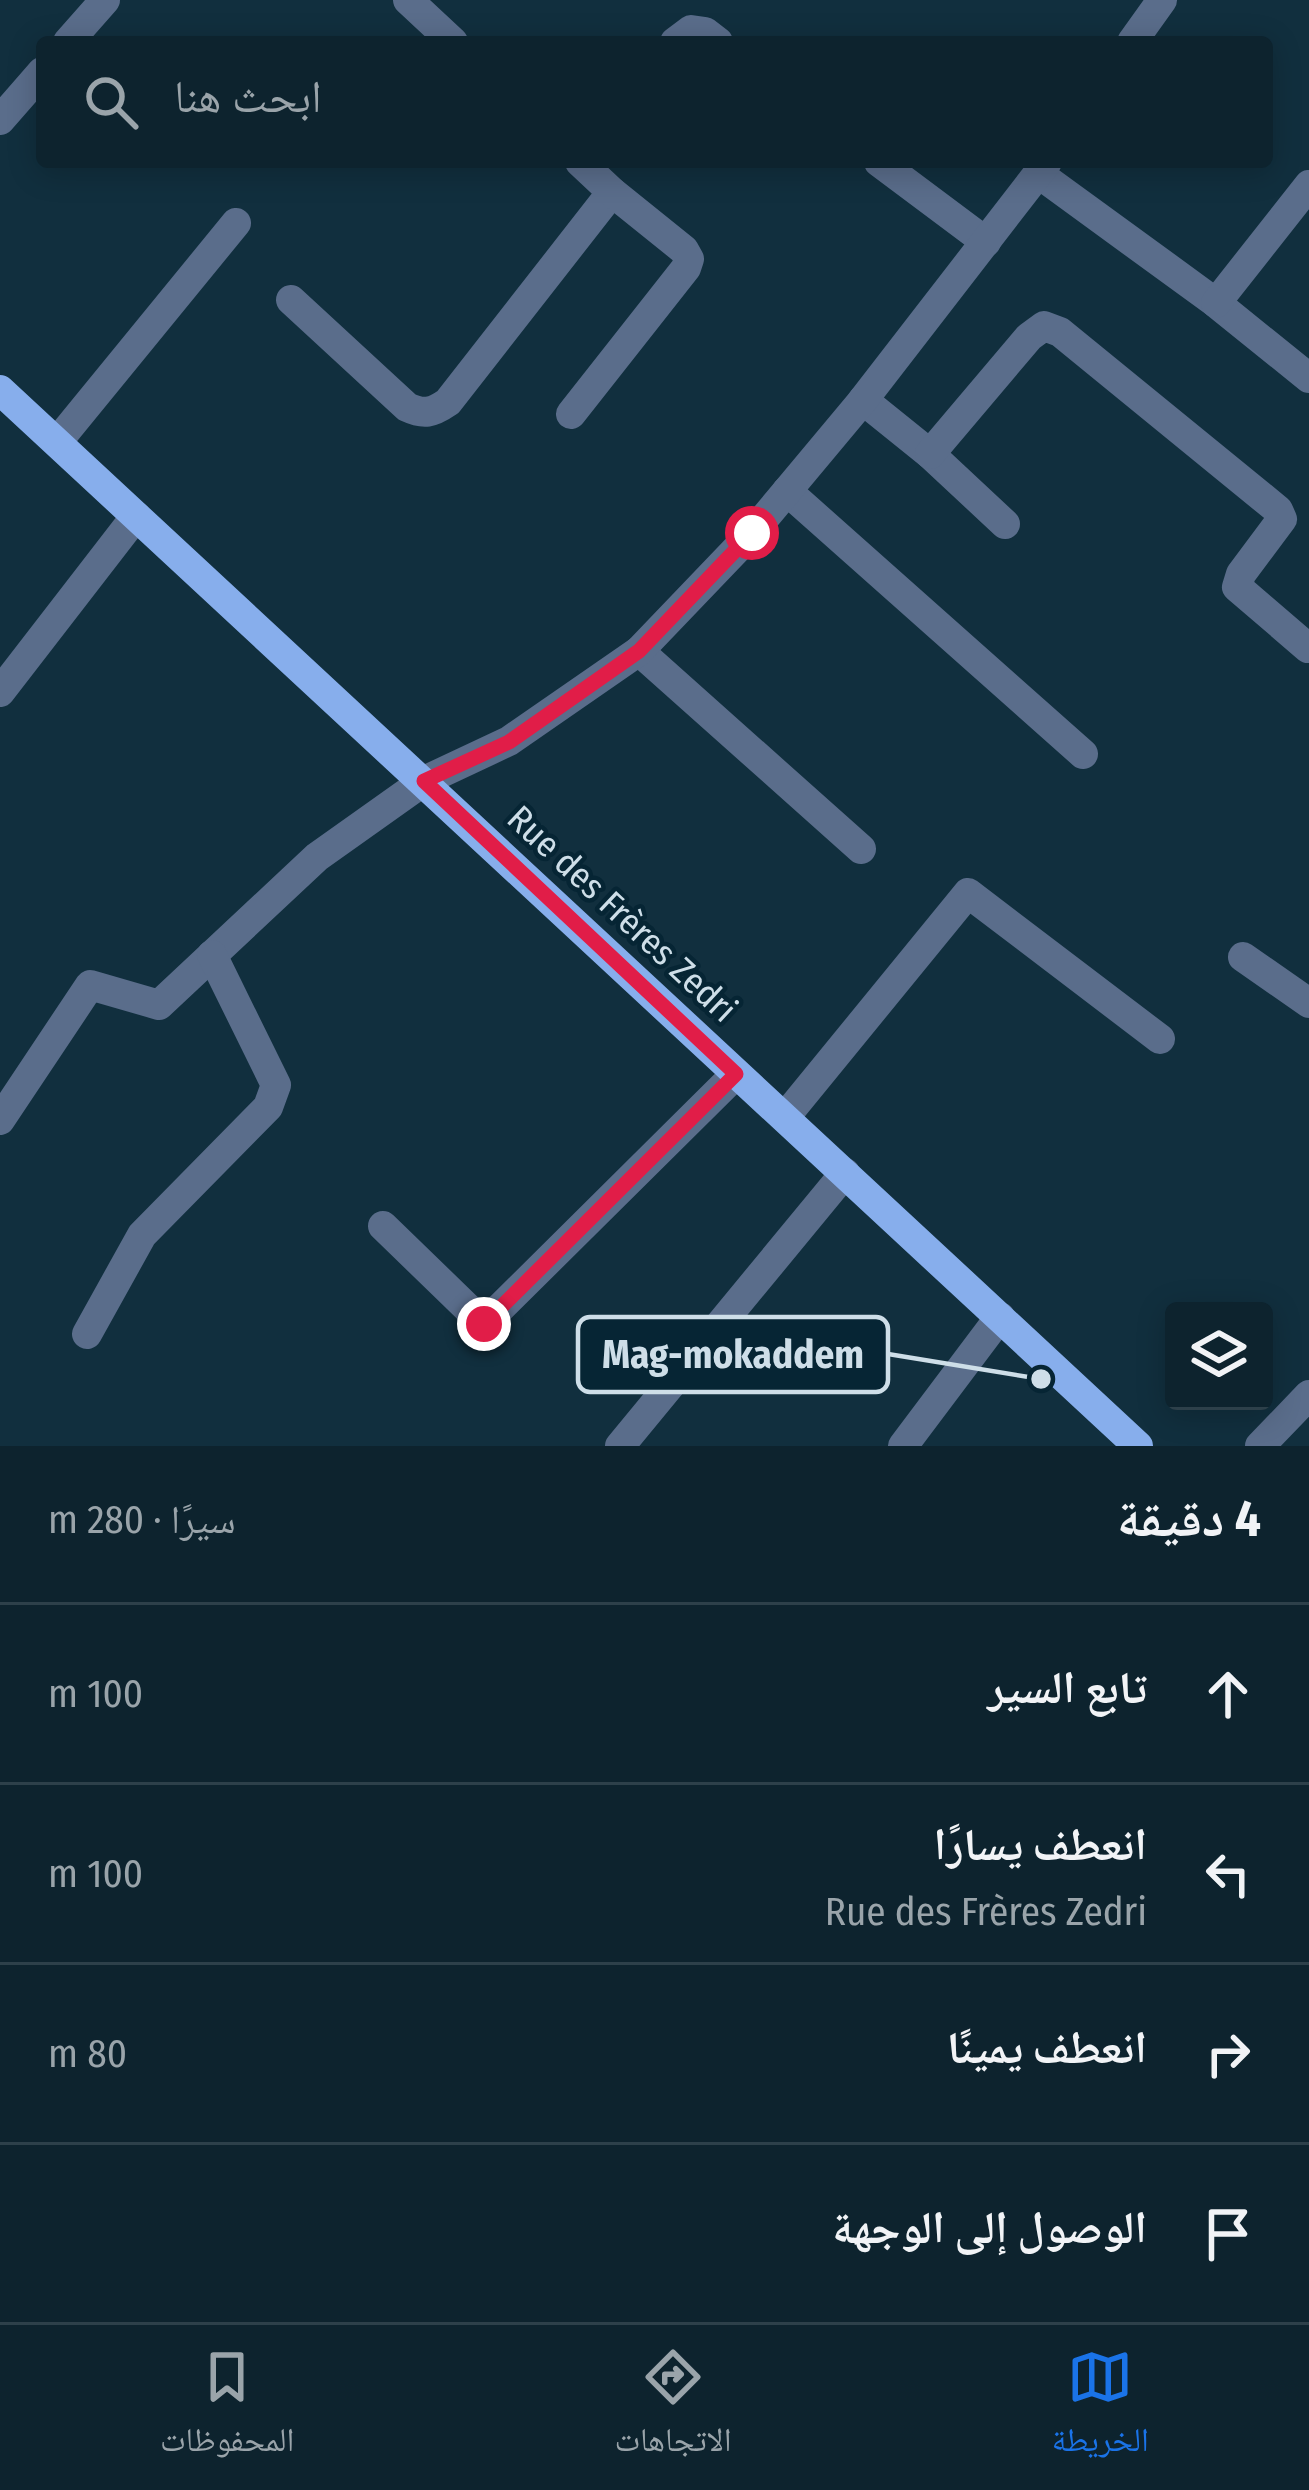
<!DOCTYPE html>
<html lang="ar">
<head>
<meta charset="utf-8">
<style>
	:root { --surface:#0d232e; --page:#162b36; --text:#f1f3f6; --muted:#9aa4aa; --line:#2d404a; --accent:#1a73e8 }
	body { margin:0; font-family:"Fira Sans Condensed","Noto Naskh Arabic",sans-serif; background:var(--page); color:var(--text); direction:rtl }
	.controls { position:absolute; right:36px; bottom:36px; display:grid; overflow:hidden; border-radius:12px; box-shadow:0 6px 30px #0003 }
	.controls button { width:108px; height:108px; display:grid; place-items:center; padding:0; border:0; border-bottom:3px solid var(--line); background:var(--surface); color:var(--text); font:60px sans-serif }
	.stop { position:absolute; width:36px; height:36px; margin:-27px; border:9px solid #e11d48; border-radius:50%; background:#fff }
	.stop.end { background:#e11d48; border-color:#fff; box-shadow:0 3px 12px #0008 }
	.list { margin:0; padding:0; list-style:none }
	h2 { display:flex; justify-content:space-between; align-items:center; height:156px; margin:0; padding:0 48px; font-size:51px }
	h2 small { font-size:39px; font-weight:400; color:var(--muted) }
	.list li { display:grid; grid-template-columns:78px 1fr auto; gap:36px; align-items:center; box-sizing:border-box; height:180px; padding:0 48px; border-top:3px solid var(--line) }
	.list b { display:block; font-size:45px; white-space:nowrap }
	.list p { margin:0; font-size:39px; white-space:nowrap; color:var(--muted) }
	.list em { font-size:39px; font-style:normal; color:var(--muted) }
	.icon { flex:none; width:66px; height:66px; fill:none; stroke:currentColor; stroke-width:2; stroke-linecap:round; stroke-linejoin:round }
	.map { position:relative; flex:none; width:1309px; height:1446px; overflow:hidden; direction:ltr }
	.search { position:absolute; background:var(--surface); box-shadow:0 6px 30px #0003; left:36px; right:36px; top:36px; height:132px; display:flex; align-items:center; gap:30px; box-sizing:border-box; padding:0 42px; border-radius:12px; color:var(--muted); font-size:45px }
	.sheet { height:876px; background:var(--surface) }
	nav { display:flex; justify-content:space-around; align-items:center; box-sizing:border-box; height:168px; border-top:3px solid var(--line); background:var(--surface); font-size:33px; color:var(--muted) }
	nav a { display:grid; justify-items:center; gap:6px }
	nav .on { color:var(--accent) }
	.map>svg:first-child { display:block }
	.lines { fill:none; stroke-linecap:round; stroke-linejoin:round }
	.minor { stroke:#5a6d8b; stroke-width:30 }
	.major { stroke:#87aeec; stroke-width:30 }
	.route { stroke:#e11d48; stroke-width:15 }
	.labels { text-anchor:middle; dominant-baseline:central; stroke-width:9; stroke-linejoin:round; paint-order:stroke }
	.street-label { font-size:36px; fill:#cedee8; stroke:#062534 }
	.leader { fill:none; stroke:#cedee8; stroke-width:4.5 }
	.callout-dot { fill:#cedee8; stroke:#062534; stroke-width:4.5 }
	.callout { fill:#062534; stroke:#cedee8; stroke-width:4.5 }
	.callout-label { font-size:39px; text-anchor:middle; font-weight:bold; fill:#cedee8 }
</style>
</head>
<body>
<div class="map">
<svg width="1309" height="1446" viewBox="0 0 1309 1446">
	<rect width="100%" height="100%" fill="#112f3e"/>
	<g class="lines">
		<g class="minor">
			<path d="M408,0L453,42"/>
			<path d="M68,42L105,0"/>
			<path d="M675,42L691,30L705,32L718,42"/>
			<path d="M1132,42L1162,0"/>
			<path d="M0,120L42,72"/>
			<path d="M879,162L986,242"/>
			<path d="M1039,174L1216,303L1309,378"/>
			<path d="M291,300L407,407C424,415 432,413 448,402L612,192"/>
			<path d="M1216,303L1309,185"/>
			<path d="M863,400L930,454L1005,524"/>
			<path d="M571,414L686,268L689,259L684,250L612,192L580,162"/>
			<path d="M57,442L236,223"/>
			<path d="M930,454L1029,337L1044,326L1060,332L1278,510L1282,519L1241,574L1237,587L1308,648"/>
			<path d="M787,491L1083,754"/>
			<path d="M639,651L861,849"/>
			<path d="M0,692L136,516"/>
			<path d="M1243,957L1309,1003"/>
			<path d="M785,1117L968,893L1160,1039"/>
			<path d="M0,1120L90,985L159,1005L317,857L424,781L509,741L639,651L752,533L787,491L863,400L1047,162"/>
			<path d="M383,1226L484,1324L736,1074"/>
			<path d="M87,1334L142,1235L268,1107L276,1085L212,955"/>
			<path d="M620,1446L845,1173"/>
			<path d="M903,1446L1000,1317"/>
			<path d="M1260,1446L1309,1395"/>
		</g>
		<path class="major" d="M0,390L1138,1446"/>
	</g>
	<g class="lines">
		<path class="route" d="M484,1324L736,1074L424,781L509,742L639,651L752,533"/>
	</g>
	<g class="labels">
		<g class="street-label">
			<text transform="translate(622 914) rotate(43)">Rue des Frères Zedri</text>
		</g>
	</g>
	<path class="leader" d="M1041 1379L888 1354"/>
	<circle class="callout-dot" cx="1041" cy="1379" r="12"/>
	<rect class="callout" x="578" y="1317" width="310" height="75" rx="12"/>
	<g class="callout-label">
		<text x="733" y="1368">Mag-mokaddem</text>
	</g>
</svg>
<div class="controls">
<button><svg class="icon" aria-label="layers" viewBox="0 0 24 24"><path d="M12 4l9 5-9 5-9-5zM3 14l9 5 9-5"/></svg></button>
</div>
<div class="stop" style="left:752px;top:533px"></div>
<div class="stop end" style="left:484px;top:1324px"></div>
<div class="search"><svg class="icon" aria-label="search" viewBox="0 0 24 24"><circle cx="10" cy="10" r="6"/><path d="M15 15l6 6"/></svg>ابحث هنا</div>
</div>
<section class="sheet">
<h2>4 دقيقة<small>سيرًا · 280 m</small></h2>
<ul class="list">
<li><svg class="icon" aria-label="ahead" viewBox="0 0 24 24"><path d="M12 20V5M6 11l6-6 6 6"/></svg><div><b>تابع السير</b></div><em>100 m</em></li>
<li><svg class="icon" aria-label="left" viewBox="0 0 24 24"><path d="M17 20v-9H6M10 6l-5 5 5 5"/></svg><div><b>انعطف يسارًا</b><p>Rue des Frères Zedri</p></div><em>100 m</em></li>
<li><svg class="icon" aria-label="right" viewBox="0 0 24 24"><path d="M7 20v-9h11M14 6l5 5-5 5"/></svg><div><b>انعطف يمينًا</b></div><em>80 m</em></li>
<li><svg class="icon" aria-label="arrive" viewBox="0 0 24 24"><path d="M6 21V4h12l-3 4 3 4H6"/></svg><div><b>الوصول إلى الوجهة</b></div></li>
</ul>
</section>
<nav>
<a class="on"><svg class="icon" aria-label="map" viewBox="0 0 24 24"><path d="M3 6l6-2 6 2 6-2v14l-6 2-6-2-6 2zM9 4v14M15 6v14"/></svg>الخريطة</a>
<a><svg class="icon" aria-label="directions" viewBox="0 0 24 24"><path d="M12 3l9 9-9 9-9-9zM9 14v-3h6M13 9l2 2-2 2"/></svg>الاتجاهات</a>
<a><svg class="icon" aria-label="saved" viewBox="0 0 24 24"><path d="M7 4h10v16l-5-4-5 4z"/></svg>المحفوظات</a>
</nav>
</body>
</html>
